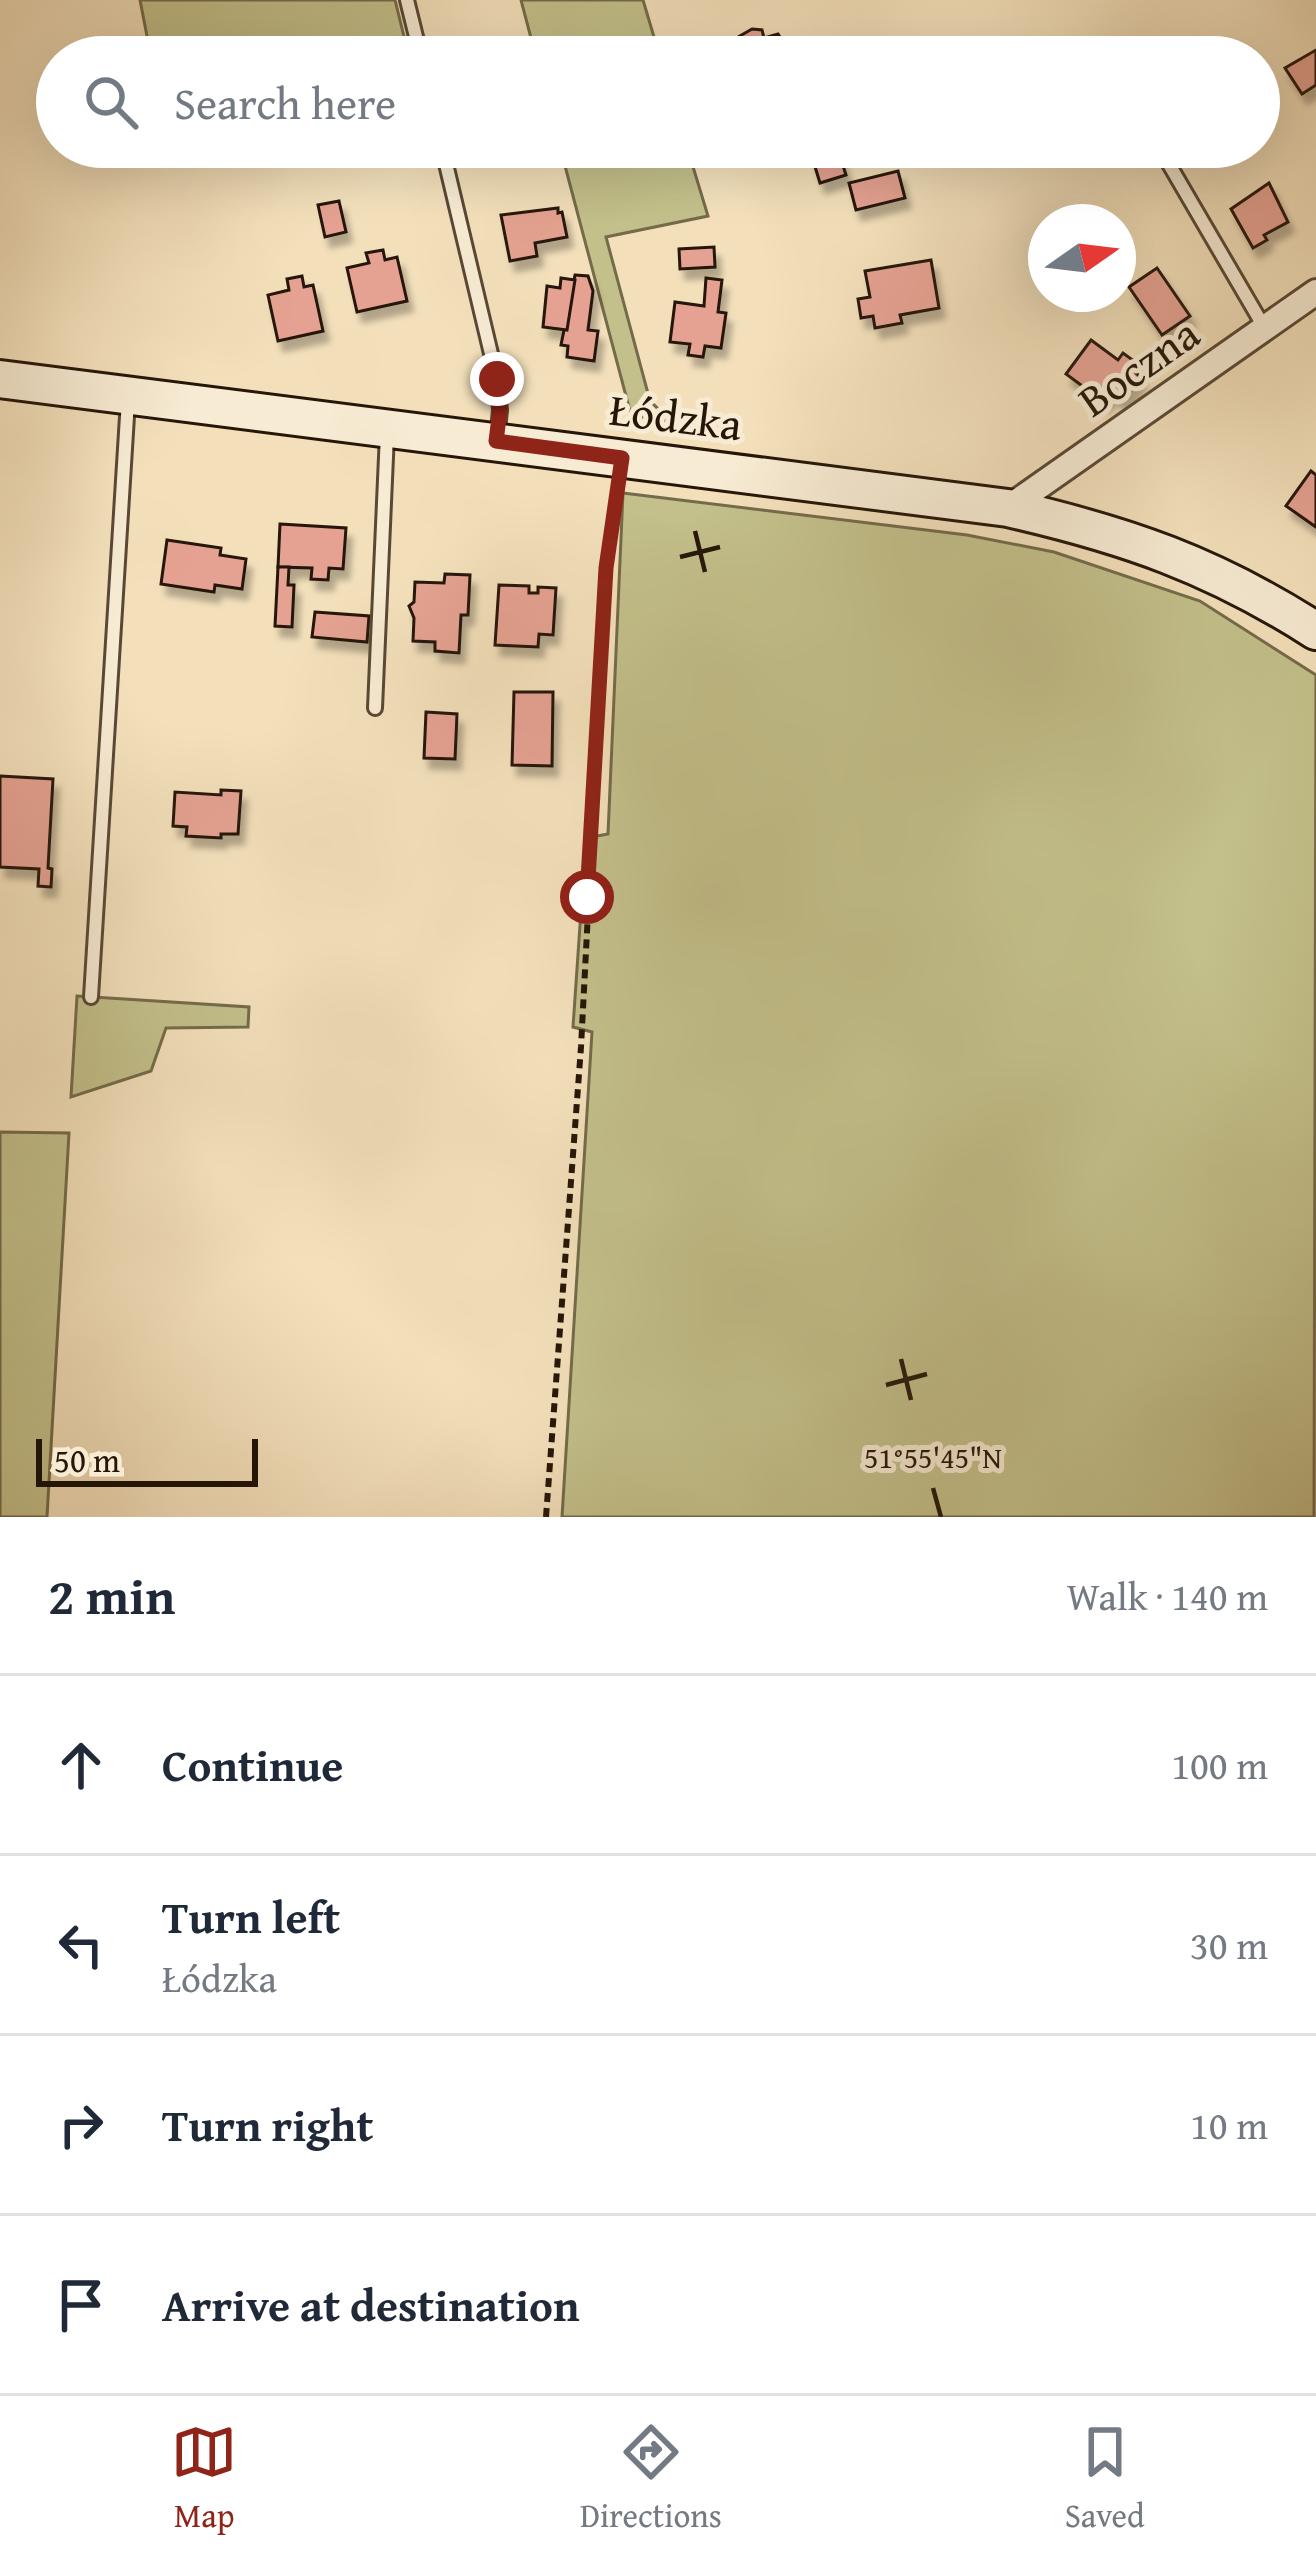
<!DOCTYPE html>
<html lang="en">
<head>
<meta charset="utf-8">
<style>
	:root { --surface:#fff; --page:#f2f2f3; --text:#1f2937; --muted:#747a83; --line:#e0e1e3; --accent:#8f2418 }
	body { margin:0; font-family:"Gentium Book Plus",serif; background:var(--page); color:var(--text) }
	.compass { position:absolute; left:1028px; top:204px; width:108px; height:108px; border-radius:50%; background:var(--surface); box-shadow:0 12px 48px #0002; rotate:76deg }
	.scale { position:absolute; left:36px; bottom:30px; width:222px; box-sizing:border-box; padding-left:12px; border:6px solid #261608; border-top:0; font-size:33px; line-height:42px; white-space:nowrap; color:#261608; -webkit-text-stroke:9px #f7ebd3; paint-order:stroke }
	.stop { position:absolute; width:36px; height:36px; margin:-27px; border:9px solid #8f2418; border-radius:50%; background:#fff }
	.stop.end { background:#8f2418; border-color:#fff; box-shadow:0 3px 12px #0008 }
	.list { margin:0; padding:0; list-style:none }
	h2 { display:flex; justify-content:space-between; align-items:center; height:156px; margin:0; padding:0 48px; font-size:51px }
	h2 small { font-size:39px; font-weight:400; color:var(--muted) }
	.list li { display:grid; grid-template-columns:78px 1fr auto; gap:36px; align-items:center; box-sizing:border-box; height:180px; padding:0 48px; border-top:3px solid var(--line) }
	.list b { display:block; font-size:45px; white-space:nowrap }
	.list p { margin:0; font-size:39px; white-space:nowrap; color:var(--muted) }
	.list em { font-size:39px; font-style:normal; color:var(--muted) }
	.icon { flex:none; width:66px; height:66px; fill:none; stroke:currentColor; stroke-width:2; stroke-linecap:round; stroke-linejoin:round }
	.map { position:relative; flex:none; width:1316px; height:1517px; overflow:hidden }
	.search { position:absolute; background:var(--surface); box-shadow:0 12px 48px #0002; left:36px; right:36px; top:36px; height:132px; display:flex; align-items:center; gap:30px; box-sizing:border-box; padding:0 42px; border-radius:66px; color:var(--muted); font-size:45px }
	.sheet { height:876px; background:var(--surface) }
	nav { display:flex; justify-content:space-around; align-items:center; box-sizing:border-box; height:168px; border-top:3px solid var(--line); background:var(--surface); font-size:33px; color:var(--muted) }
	nav a { display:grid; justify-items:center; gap:6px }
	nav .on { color:var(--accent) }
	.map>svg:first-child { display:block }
	.green { fill:#c3c08b; stroke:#746b4a; stroke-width:3 }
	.building { fill:#e5a292; stroke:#261608; stroke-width:3; filter:url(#shadow) }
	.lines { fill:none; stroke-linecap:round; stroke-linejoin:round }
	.service-casing { stroke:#594835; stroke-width:18 }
	.minor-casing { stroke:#594835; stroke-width:30 }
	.secondary-casing { stroke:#261608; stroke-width:42 }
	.path { stroke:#261608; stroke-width:6; stroke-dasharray:9 6; stroke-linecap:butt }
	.service { stroke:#f7ebd3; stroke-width:12 }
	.minor { stroke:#f7ebd3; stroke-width:24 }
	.secondary { stroke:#f7ebd3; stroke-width:36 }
	.route { stroke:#8f2418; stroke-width:15 }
	.ticks { fill:none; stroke:#261608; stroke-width:4.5 }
	.labels { text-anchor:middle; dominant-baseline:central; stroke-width:10; stroke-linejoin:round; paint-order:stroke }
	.street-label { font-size:45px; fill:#261608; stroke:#f7ebd3 }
	.ticks-label { font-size:30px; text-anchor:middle; fill:#261608; stroke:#f7ebd3; stroke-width:10; stroke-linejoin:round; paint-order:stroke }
</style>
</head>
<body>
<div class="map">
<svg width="1316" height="1517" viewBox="0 0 1316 1517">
	<defs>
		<filter id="shadow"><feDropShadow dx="5.5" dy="10" stdDeviation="3" flood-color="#0004"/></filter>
	</defs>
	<rect width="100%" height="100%" fill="#f3e0bb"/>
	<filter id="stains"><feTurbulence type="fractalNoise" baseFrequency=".00167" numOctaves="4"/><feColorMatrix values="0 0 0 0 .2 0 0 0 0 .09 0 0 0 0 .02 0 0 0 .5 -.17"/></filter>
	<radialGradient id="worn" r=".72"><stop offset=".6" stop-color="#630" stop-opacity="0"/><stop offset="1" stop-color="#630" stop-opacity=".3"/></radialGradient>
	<g class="green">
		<path d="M140,0H395L409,57H151Z"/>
		<path d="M521,0H643L660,57H536Z"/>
		<path d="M560,147H687L708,216L606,237L650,401L672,422L631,415Z"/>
		<path d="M623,493L967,535L1054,552L1200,601L1316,675L1314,1517H562L592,1032L573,1027L586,838L608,834Z"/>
		<path d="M77,996L249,1007L248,1027L166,1028L151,1071L71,1097Z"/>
		<path d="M0,1132L69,1133L47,1517H0Z"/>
	</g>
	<g class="building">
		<path d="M752,29L762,30L764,38L778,34L788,49L786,57H723L721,51L735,47L733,40Z"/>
		<path d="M1316,50V85L1302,94L1285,68Z"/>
		<path d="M809,147H837L846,175L820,183Z"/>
		<path d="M898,171L905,198L856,210L849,183Z"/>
		<path d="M1269,183L1288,222L1264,235L1267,240L1253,248L1231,209Z"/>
		<path d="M339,201L346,232L325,237L318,205Z"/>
		<path d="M558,208V213L562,212L567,237L535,243L537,256L510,261L501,215Z"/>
		<path d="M714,247L715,267L680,269L679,249Z"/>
		<path d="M383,250L385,260L397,257L407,301L357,312L347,268L369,263L366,253Z"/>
		<path d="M931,260L939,308L900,315L902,323L875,328L873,316L861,318L858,299L870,297L865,271Z"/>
		<path d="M1157,268L1190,316L1162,335L1129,287Z"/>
		<path d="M575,275L588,276L593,291L588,330L598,331L594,361L567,357L568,346L561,345Z"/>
		<path d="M302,276L304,287L313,285L323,331L278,341L268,295L289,290L287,279Z"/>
		<path d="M561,278L575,280L567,330L543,327L547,286L560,288Z"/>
		<path d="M706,278L722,280L718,312L726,313L721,348L705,346L703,357L688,355L690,344L670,342L675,302L704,306Z"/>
		<path d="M1091,340L1118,360L1123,353L1134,361L1129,368L1141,377L1123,401L1111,393L1104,402L1066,374Z"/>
		<path d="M1311,471L1316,475V527L1286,506Z"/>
		<path d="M280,524L346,528L343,569L329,568L328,580L311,579L312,568L278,567Z"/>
		<path d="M167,540L221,548L220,555L246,559L242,589L215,585L214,592L161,584Z"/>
		<path d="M278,567H289L288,585H294L292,627L275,626Z"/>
		<path d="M445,574L470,575L468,615H461L459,653L435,651V642L413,641L414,618L409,606L414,602L415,582L444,583Z"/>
		<path d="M499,585L529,586V593H538V587L556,588L553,635L539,634L538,647L495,645Z"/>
		<path d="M315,612L369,616L367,642L312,637Z"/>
		<path d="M514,692H553L552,766L512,765Z"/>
		<path d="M426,712L457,714L455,759L424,758Z"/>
		<path d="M0,776L53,779L48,868L52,869L51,887L38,886L39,869L0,867Z"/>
		<path d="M221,790L241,791L238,834H221V838L186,836L187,827L173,826L175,792L221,795Z"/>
	</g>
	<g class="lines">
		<defs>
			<g id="service">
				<path d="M407,0L421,57"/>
				<path d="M1105,55L1106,57"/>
				<path d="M442,147L497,379L500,410L497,440"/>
				<path d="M1159,147L1264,327"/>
				<path d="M375,708L387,434"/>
				<path d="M91,997L128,400"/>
			</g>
			<path id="minor" d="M1008,508L1316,292"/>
			<path id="secondary" d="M0,379L1008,508C1126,535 1213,565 1316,631"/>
		</defs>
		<use href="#service" class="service-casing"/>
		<use href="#minor" class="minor-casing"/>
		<use href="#secondary" class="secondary-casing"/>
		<path class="path" d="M546,1517L581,1047L606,568L615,491"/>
		<use href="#service" class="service"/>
		<use href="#minor" class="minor"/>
		<use href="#secondary" class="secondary"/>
	</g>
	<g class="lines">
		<path class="route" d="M497,379L500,410L496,441L622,458L606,568L587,897"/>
	</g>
	<path class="ticks" d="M695,531L705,572M680,557L720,547M901,1359L911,1400M886,1385L927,1374M933,1488L941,1517"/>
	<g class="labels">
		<g class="street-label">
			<text transform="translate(1138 366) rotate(-35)">Boczna</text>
			<text transform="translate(676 416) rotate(7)">Łódzka</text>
		</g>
	</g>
	<g class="ticks-label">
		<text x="933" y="1468">51°55'45"N</text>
	</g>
	<rect width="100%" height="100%" filter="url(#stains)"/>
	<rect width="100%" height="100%" fill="url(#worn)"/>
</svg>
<svg class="compass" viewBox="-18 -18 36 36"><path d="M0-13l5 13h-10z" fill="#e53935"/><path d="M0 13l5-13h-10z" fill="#747a83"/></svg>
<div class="scale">50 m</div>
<div class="stop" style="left:587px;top:897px"></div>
<div class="stop end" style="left:497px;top:379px"></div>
<div class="search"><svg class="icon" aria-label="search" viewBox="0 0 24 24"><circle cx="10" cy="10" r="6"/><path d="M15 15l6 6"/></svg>Search here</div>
</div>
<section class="sheet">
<h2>2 min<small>Walk · 140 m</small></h2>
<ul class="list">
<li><svg class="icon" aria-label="ahead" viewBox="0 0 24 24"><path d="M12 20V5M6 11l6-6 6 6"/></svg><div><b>Continue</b></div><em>100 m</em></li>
<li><svg class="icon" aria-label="left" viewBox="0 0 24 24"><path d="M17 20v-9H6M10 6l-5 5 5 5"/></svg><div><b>Turn left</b><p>Łódzka</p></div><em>30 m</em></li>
<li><svg class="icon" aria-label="right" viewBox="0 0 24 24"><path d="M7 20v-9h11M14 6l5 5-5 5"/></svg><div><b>Turn right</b></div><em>10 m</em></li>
<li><svg class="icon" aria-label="arrive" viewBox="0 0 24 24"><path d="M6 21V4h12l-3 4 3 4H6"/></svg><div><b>Arrive at destination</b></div></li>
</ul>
</section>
<nav>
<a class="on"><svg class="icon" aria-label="map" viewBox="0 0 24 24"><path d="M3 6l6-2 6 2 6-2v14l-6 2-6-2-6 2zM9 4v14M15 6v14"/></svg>Map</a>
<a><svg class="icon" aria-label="directions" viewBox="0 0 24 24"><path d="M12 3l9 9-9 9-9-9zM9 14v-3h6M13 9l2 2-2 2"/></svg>Directions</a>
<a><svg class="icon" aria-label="saved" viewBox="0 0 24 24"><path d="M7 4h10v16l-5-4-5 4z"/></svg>Saved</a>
</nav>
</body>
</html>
